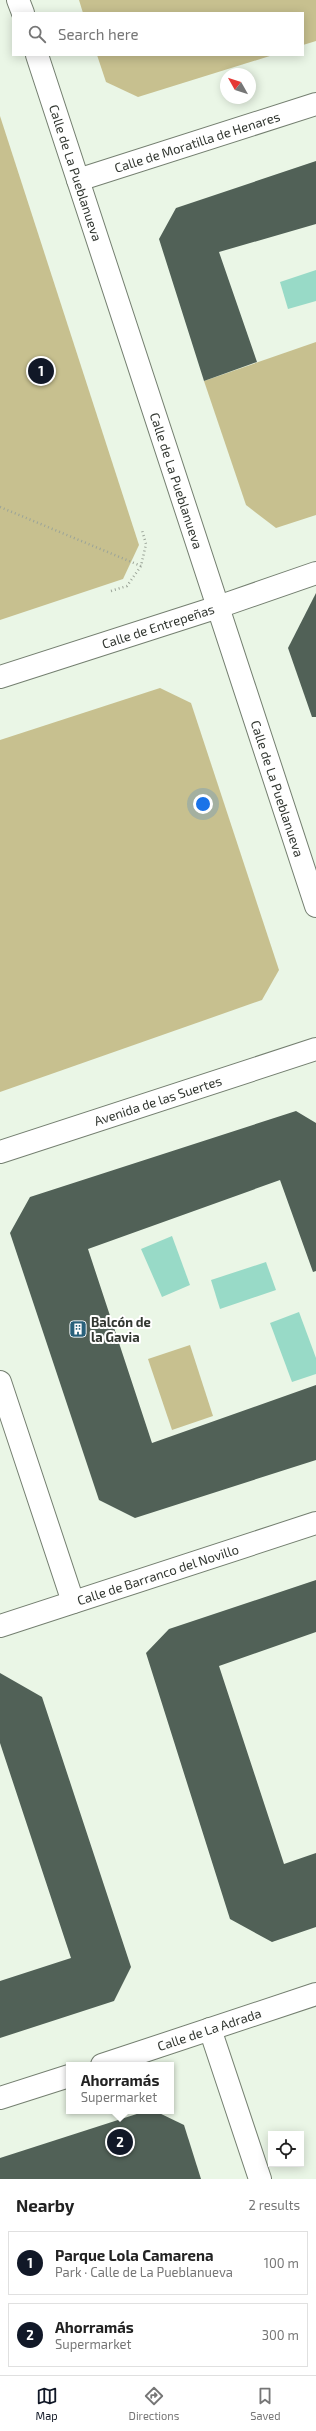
<!DOCTYPE html>
<html lang="en">
<head>
<meta charset="utf-8">
<style>
	:root { --surface:#fff; --page:#f6f6f6; --text:#222; --muted:#767676; --line:#e0e0e0; --accent:#111827 }
	body { margin:0; font-family:"Exo 2",sans-serif; background:var(--page); color:var(--text) }
	.controls { position:absolute; right:12px; bottom:12px; display:grid; overflow:hidden; border-radius:0px; box-shadow:0 2px 10px #0003 }
	.controls button { width:36px; height:36px; display:grid; place-items:center; padding:0; border:0; border-bottom:1px solid var(--line); background:var(--surface); color:var(--text); font:20px sans-serif }
	.compass { position:absolute; left:220px; top:68px; width:36px; height:36px; border-radius:50%; background:var(--surface); box-shadow:0 2px 10px #0003; rotate:309deg }
	.you { position:absolute; left:203px; top:804px; width:14px; height:14px; margin:-10px; border:3px solid #fff; border-radius:50%; background:#1a73e8; box-shadow:0 0 0 6px #1a73e833 }
	.badge { display:grid; place-items:center; width:26px; height:26px; border-radius:50%; background:var(--accent); color:#fff; font-size:13px; font-weight:700 }
	.pin { position:absolute; translate:-50% -50%; border:2px solid #fff; box-shadow:0 1px 4px #0006 }
	.popup { position:absolute; left:66px; top:2062px; width:108px; height:52px; box-sizing:border-box; display:grid; place-content:center; border-radius:0px; background:var(--surface); filter:drop-shadow(0 1px 3px #0005); font-size:13px; white-space:nowrap; color:var(--muted) }
	.popup b { font-size:15px; color:var(--text) }
	.popup::after { content:''; position:absolute; left:50%; top:100%; margin-left:-8px; border:8px solid transparent; border-top-color:var(--surface) }
	.list { margin:0; padding:0; list-style:none }
	h2 { display:flex; justify-content:space-between; align-items:center; height:52px; margin:0; padding:0 16px; font-size:17px }
	h2 small { font-size:13px; font-weight:400; color:var(--muted) }
	.list li { display:grid; grid-template-columns:26px 1fr auto; gap:12px; align-items:center; box-sizing:border-box; height:64px; margin:0 8px 8px; padding:0 8px; border:1px solid var(--line); border-radius:0px }
	.list b { display:block; font-size:15px; white-space:nowrap }
	.list p { margin:0; font-size:13px; white-space:nowrap; color:var(--muted) }
	.list em { font-size:13px; font-style:normal; color:var(--muted) }
	.icon { flex:none; width:22px; height:22px; fill:none; stroke:currentColor; stroke-width:2; stroke-linecap:round; stroke-linejoin:round }
	.map { position:relative; flex:none; width:316px; height:2179px; overflow:hidden }
	.search { position:absolute; background:var(--surface); box-shadow:0 2px 10px #0003; left:12px; right:12px; top:12px; height:44px; display:flex; align-items:center; gap:10px; box-sizing:border-box; padding:0 14px; border-radius:0px; color:var(--muted); font-size:15px }
	.sheet { height:196px; background:var(--surface) }
	nav { display:flex; justify-content:space-around; align-items:center; box-sizing:border-box; height:56px; border-top:1px solid var(--line); background:var(--surface); font-size:11px; color:var(--muted) }
	nav a { display:grid; justify-items:center; gap:2px }
	nav .on { color:var(--accent) }
	.map>svg:first-child { display:block }
	.green { fill:#c7c08f }
	.water { fill:#98dac7 }
	.building { fill:#516157 }
	.lines { fill:none; stroke-linecap:round; stroke-linejoin:round }
	.street-casing { stroke:#747f70; stroke-width:24 }
	.secondary-casing { stroke:#747f70; stroke-width:24 }
	.path { stroke:#9ba498; stroke-width:2.5; stroke-dasharray:1 3; stroke-linecap:butt }
	.street { stroke:#fff; stroke-width:22 }
	.secondary { stroke:#fff; stroke-width:22 }
	.labels { text-anchor:middle; dominant-baseline:central; stroke-width:4; stroke-linejoin:round; paint-order:stroke }
	.street-label { font-size:13px; fill:#323731; stroke:#fff }
	.poi-label { font-size:13px; font-weight:bold; fill:#323731; stroke:#fff; text-anchor:start }
</style>
</head>
<body>
<div class="map">
<svg width="316" height="2179" viewBox="0 0 316 2179">
	<rect width="100%" height="100%" fill="#eaf6e6"/>
	<g class="green">
		<path d="M79,0H316V41L303,45V13H83Z"/>
		<path d="M97,55H273L138,97L106,82Z"/>
		<path d="M0,116L139,545L123,579L0,620Z"/>
		<path d="M316,342V515L276,528L246,505L204,381Z"/>
		<path d="M160,688L191,703L279,970L262,1000L0,1092V740Z"/>
		<path d="M190,1345L213,1416L172,1430L148,1359Z"/>
	</g>
	<g class="water">
		<path d="M316,270V301L288,309L280,282Z"/>
		<path d="M172,1236L190,1285L162,1297L141,1249Z"/>
		<path d="M266,1262L276,1290L220,1309L211,1280Z"/>
		<path d="M299,1312L316,1358V1374L292,1382L270,1323Z"/>
	</g>
	<g class="building">
		<path d="M316,161V224L219,252L257,362L204,381L159,239L176,208Z"/>
		<path d="M316,593V717H312L288,648Z"/>
		<path d="M296,1111L316,1123V1271L313,1272L280,1180L88,1249L152,1443L316,1385V1460L135,1518L99,1500L10,1233L30,1197Z"/>
		<path d="M316,1580V1632L219,1666L284,1864L316,1853V1927L272,1942L230,1919L146,1653L169,1629Z"/>
		<path d="M0,1673L42,1697L131,1967L114,2001L0,2038V1981L71,1958L0,1743Z"/>
		<path d="M146,2111H155L184,2125L201,2179H0V2158Z"/>
	</g>
	<g class="lines">
		<defs>
			<g id="street">
				<path d="M18,0L23,13"/>
				<path id="s1" d="M37,55L316,906"/>
				<path id="s2" d="M78,180L316,104"/>
				<path id="s3" d="M0,677L218,607L316,573"/>
				<path d="M0,1382L73,1602"/>
				<path id="s4" d="M0,1626L316,1523"/>
				<path d="M210,2029L260,2179"/>
				<path id="s5" d="M102,2065L316,1994"/>
				<path d="M0,2098L69,2076"/>
			</g>
			<g id="secondary">
				<path id="s6" d="M0,1152L316,1049"/>
			</g>
		</defs>
		<use href="#street" class="street-casing"/>
		<use href="#secondary" class="secondary-casing"/>
		<g class="path">
			<path d="M0,507L141,566"/>
			<path d="M111,591L127,586L141,566L146,544L142,530"/>
		</g>
		<use href="#street" class="street"/>
		<use href="#secondary" class="secondary"/>
	</g>
	<defs>
		<symbol id="building-square" viewBox="-11 -11 22 22"><rect x="-9" y="-9" width="18" height="18" rx="4" fill="#29617b" stroke="#fff"/><path d="M-4-6H4V6H1V3H-1V6H-4ZM-2.5-4.3h1.7v1.8h-1.7ZM.8-4.3h1.7v1.8H.8ZM-2.5-1h1.7V.8h-1.7ZM.8-1h1.7V.8H.8Z" fill="#fff"/></symbol>
	</defs>
	<g fill-rule="evenodd">
		<use href="#building-square" x="68" y="1319" width="20" height="20"/>
	</g>
	<g class="labels">
		<g class="street-label">
			<text stroke="none"><textPath href="#s2" startOffset="125">Calle de Moratilla de Henares</textPath></text>
			<text stroke="none"><textPath href="#s1" startOffset="124">Calle de La Pueblanueva</textPath></text>
			<text stroke="none"><textPath href="#s1" startOffset="448">Calle de La Pueblanueva</textPath></text>
			<text stroke="none"><textPath href="#s3" startOffset="166">Calle de Entrepeñas</textPath></text>
			<text stroke="none"><textPath href="#s1" startOffset="772">Calle de La Pueblanueva</textPath></text>
			<text stroke="none"><textPath href="#s6" startOffset="166">Avenida de las Suertes</textPath></text>
			<text stroke="none"><textPath href="#s4" startOffset="166">Calle de Barranco del Novillo</textPath></text>
			<text stroke="none"><textPath href="#s5" startOffset="113">Calle de La Adrada</textPath></text>
		</g>
		<g class="poi-label">
			<text x="91" y="1322">Balcón de<tspan x="91" dy="15">la Gavia</tspan></text>
		</g>
	</g>
</svg>
<div class="controls">
<button><svg class="icon" aria-label="locate" viewBox="0 0 24 24"><circle cx="12" cy="12" r="6"/><path d="M12 2v4M12 18v4M2 12h4M18 12h4"/></svg></button>
</div>
<svg class="compass" viewBox="-18 -18 36 36"><path d="M0-13l5 13h-10z" fill="#e53935"/><path d="M0 13l5-13h-10z" fill="#767676"/></svg>
<div class="you"></div>
<div class="pin badge" style="left:41px;top:371px">1</div>
<div class="pin badge" style="left:120px;top:2142px">2</div>
<div class="popup"><b>Ahorramás</b>Supermarket</div>
<div class="search"><svg class="icon" aria-label="search" viewBox="0 0 24 24"><circle cx="10" cy="10" r="6"/><path d="M15 15l6 6"/></svg>Search here</div>
</div>
<section class="sheet">
<h2>Nearby<small>2 results</small></h2>
<ul class="list">
<li><span class="badge">1</span><div><b>Parque Lola Camarena</b><p>Park · Calle de La Pueblanueva</p></div><em>100 m</em></li>
<li><span class="badge">2</span><div><b>Ahorramás</b><p>Supermarket</p></div><em>300 m</em></li>
</ul>
</section>
<nav>
<a class="on"><svg class="icon" aria-label="map" viewBox="0 0 24 24"><path d="M3 6l6-2 6 2 6-2v14l-6 2-6-2-6 2zM9 4v14M15 6v14"/></svg>Map</a>
<a><svg class="icon" aria-label="directions" viewBox="0 0 24 24"><path d="M12 3l9 9-9 9-9-9zM9 14v-3h6M13 9l2 2-2 2"/></svg>Directions</a>
<a><svg class="icon" aria-label="saved" viewBox="0 0 24 24"><path d="M7 4h10v16l-5-4-5 4z"/></svg>Saved</a>
</nav>
</body>
</html>
